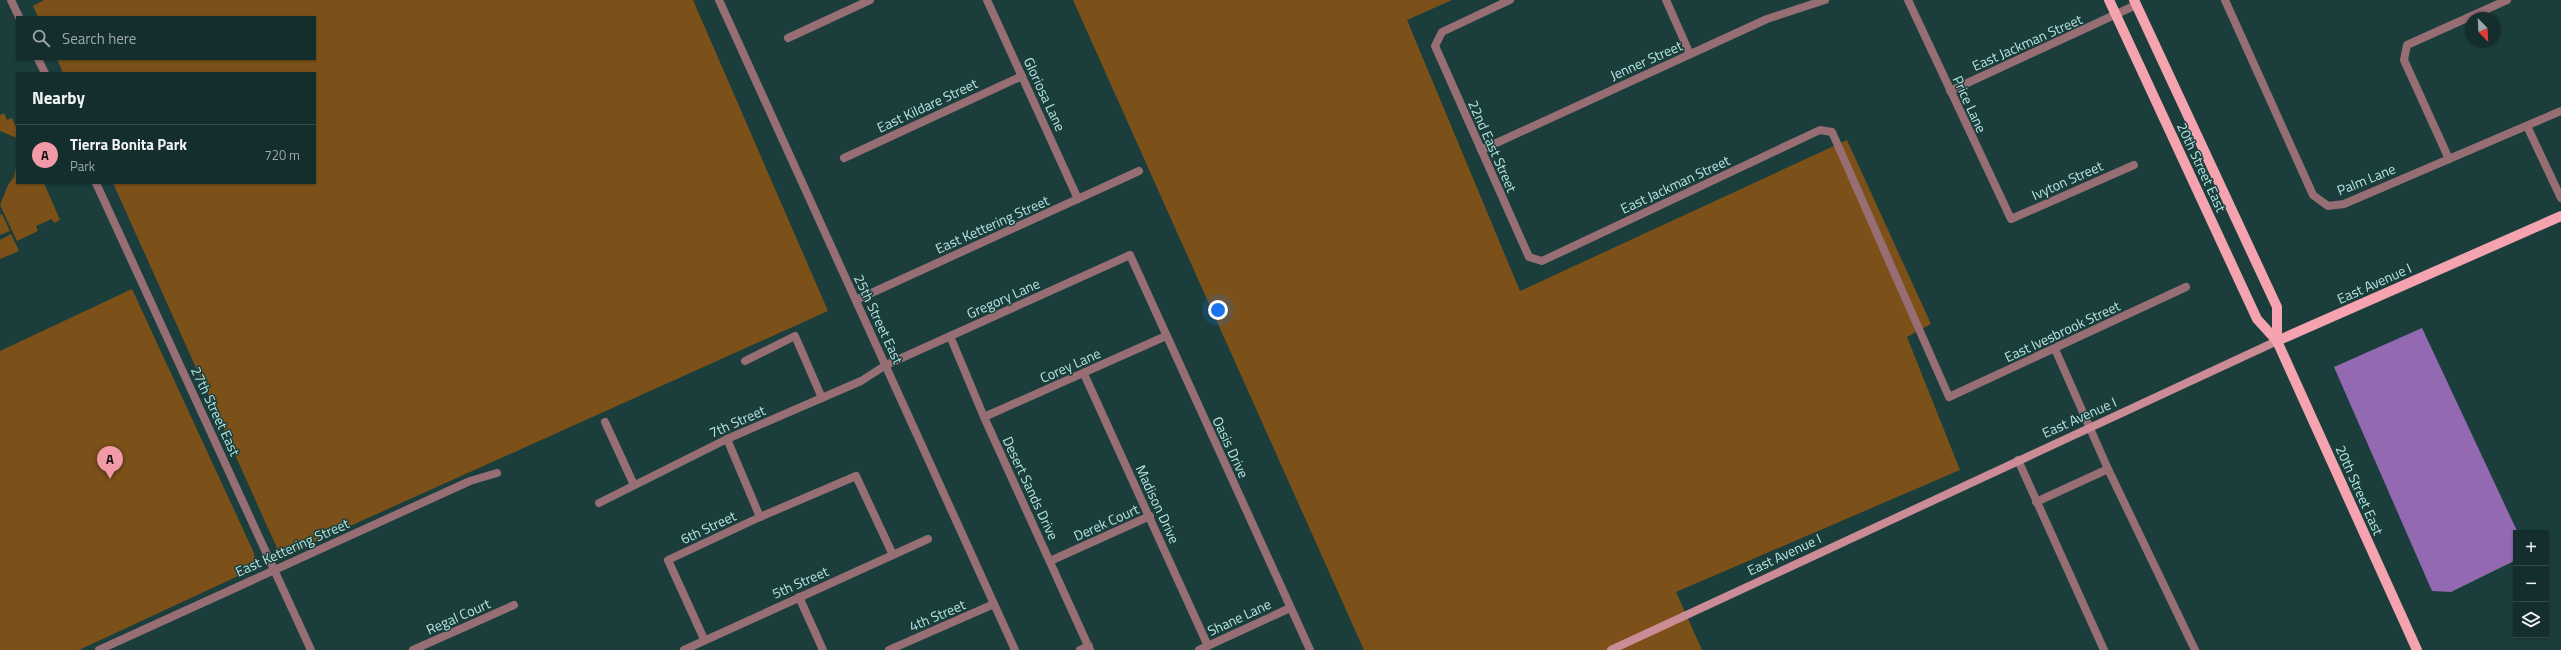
<!DOCTYPE html>
<html lang="en">
<head>
<meta charset="utf-8">
<style>
	:root { --surface:#142e2d; --page:#213a39; --text:#f1f3f6; --muted:#9da8aa; --line:#334a49; --accent:#f39aa8 }
	body { margin:0; font-family:"Titillium Web",sans-serif; background:var(--page); color:var(--text) }
	.controls { position:absolute; right:12px; bottom:12px; display:grid; overflow:hidden; border-radius:0px; box-shadow:0 1px 3px #0004 }
	.controls button { width:36px; height:36px; display:grid; place-items:center; padding:0; border:0; border-bottom:1px solid var(--line); background:var(--surface); color:var(--text); font:20px sans-serif }
	.compass { position:absolute; left:2465px; top:12px; width:36px; height:36px; border-radius:50%; background:var(--surface); box-shadow:0 1px 3px #0004; rotate:156deg }
	.you { position:absolute; left:1218px; top:310px; width:14px; height:14px; margin:-10px; border:3px solid #fff; border-radius:50%; background:#1a73e8; box-shadow:0 0 0 6px #1a73e833 }
	.badge { display:grid; place-items:center; width:26px; height:26px; border-radius:50%; background:var(--accent); color:#111; font-size:13px; font-weight:700 }
	.pin { position:absolute; translate:-50% -33px; filter:drop-shadow(0 1px 2px #0008) }
	.pin::after { content:''; position:absolute; top:21px; width:14px; height:12px; background:inherit; clip-path:polygon(0 0,100% 0,50% 100%) }
	.list { margin:0; padding:0; list-style:none }
	h2 { display:flex; justify-content:space-between; align-items:center; height:52px; margin:0; padding:0 16px; font-size:17px }
	h2 small { font-size:13px; font-weight:400; color:var(--muted) }
	.list li { display:grid; grid-template-columns:26px 1fr auto; gap:12px; align-items:center; box-sizing:border-box; height:60px; padding:0 16px; border-top:1px solid var(--line) }
	.list b { display:block; font-size:15px; white-space:nowrap }
	.list p { margin:0; font-size:13px; white-space:nowrap; color:var(--muted) }
	.list em { font-size:13px; font-style:normal; color:var(--muted) }
	.icon { flex:none; width:22px; height:22px; fill:none; stroke:currentColor; stroke-width:2; stroke-linecap:round; stroke-linejoin:round }
	.map { position:relative; flex:none; width:2561px; height:650px; overflow:hidden }
	.search { position:absolute; background:var(--surface); box-shadow:0 1px 3px #0004; left:16px; top:16px; width:300px; height:44px; display:flex; align-items:center; gap:10px; box-sizing:border-box; padding:0 14px; border-radius:0px; color:var(--muted); font-size:15px }
	.panel { position:absolute; background:var(--surface); box-shadow:0 1px 3px #0004; left:16px; top:72px; width:300px; height:112px; border-radius:0px }
	.map>svg:first-child { display:block }
	.green { fill:#7b5119 }
	.water { fill:#936ab1 }
	.lines { fill:none; stroke-linecap:round; stroke-linejoin:round }
	.minor { stroke:#966e74; stroke-width:8 }
	.tertiary { stroke:#966e74; stroke-width:8 }
	.secondary { stroke:#cc8c96; stroke-width:8 }
	.primary { stroke:#f4a3af; stroke-width:10 }
	.labels { text-anchor:middle; dominant-baseline:central; stroke-width:3; stroke-linejoin:round; paint-order:stroke }
	.street-label { font-size:14px; fill:#b5e6e2; stroke:#1b3e3c }
</style>
</head>
<body>
<div class="map">
<svg width="2561" height="650" viewBox="0 0 2561 650">
	<rect width="100%" height="100%" fill="#1b3e3c"/>
	<g class="green">
		<path d="M44,0H693L828,311L281,557L113,183H315V73H63L57,59H315V17H38L33,6Z"/>
		<path d="M1073,0H1452L1407,20L1520,291L1847,140L1931,324L1907,337L1960,470L1676,592L1702,650H1364Z"/>
		<path d="M4,113L7,120L12,118L17,129V138L0,131V115Z"/>
		<path d="M17,163V183H44L60,220L54,223L52,219L36,226L38,231L17,241L0,205L8,185L14,177Z"/>
		<path d="M2,214L10,231L0,235V215Z"/>
		<path d="M11,234L19,251L0,259V240Z"/>
		<path d="M132,289L254,553L255,561L251,570L79,650H0V351Z"/>
	</g>
	<path class="water" d="M2422,328L2518,533H2516V560L2451,592L2432,591L2334,367Z"/>
	<g class="lines">
		<g class="minor">
			<path d="M11,0L19,17"/>
			<path d="M987,0L1078,199"/>
			<path d="M1510,0L1442,32L1435,46L1529,257L1542,261L1820,130L1832,132L1949,397L2186,287"/>
			<path d="M1666,0L1690,54"/>
			<path d="M1908,0L2011,219L2134,165"/>
			<path d="M2225,0L2313,195L2328,206L2344,204L2561,111"/>
			<path d="M788,38L870,0"/>
			<path d="M38,59L45,73"/>
			<path d="M1950,91L2136,5"/>
			<path d="M2527,126L2561,198"/>
			<path d="M1481,150L1767,19L1825,0"/>
			<path d="M844,158L1022,76"/>
			<path d="M2449,159L2404,60L2407,45L2507,0"/>
			<path d="M96,183L311,650"/>
			<path d="M856,300L1139,171"/>
			<path d="M950,336L984,417L1090,650"/>
			<path d="M2055,349L2108,469L2195,650"/>
			<path d="M745,361L795,336L822,398"/>
			<path d="M1084,374L1208,646"/>
			<path d="M984,417L1166,336"/>
			<path d="M605,422L634,485"/>
			<path d="M727,439L760,517"/>
			<path d="M2018,460L2104,650"/>
			<path d="M2036,502L2108,469"/>
			<path d="M599,503L727,439L861,381L886,365L1130,255L1310,650"/>
			<path d="M1050,561L1150,516"/>
			<path d="M799,597L823,650"/>
			<path d="M704,639L668,560L760,517L856,476L893,555"/>
			<path d="M99,650L470,481L497,473"/>
			<path d="M413,650L514,605"/>
			<path d="M684,650L928,539"/>
			<path d="M889,650L994,604"/>
			<path d="M1080,650L1089,646"/>
			<path d="M1199,650L1290,608"/>
		</g>
		<path class="tertiary" d="M719,0L1015,650"/>
		<path class="secondary" d="M1611,650L2277,341"/>
		<g class="primary">
			<path d="M2109,0L2257,319L2277,341L2417,650"/>
			<path d="M2134,0L2277,307V341"/>
			<path d="M2277,341L2561,216"/>
		</g>
	</g>
	<g class="labels">
		<g class="street-label">
			<text transform="translate(2027 42) rotate(-24)">East Jackman Street</text>
			<text transform="translate(1646 60) rotate(-24)">Jenner Street</text>
			<text transform="translate(1045 94) rotate(65)">Gloriosa Lane</text>
			<text transform="translate(1970 104) rotate(65)">Price Lane</text>
			<text transform="translate(927 105) rotate(-25)">East Kildare Street</text>
			<text transform="translate(1493 146) rotate(66)">22nd East Street</text>
			<text transform="translate(2202 167) rotate(65)">20th Street East</text>
			<text transform="translate(2366 179) rotate(-22)">Palm Lane</text>
			<text transform="translate(2067 180) rotate(-24)">Ivyton Street</text>
			<text transform="translate(1675 184) rotate(-25)">East Jackman Street</text>
			<text transform="translate(992 224) rotate(-24)">East Kettering Street</text>
			<text transform="translate(2374 283) rotate(-24)">East Avenue I</text>
			<text transform="translate(1003 298) rotate(-24)">Gregory Lane</text>
			<text transform="translate(879 319) rotate(65)">25th Street East</text>
			<text transform="translate(2062 331) rotate(-25)">East Ivesbrook Street</text>
			<text transform="translate(1070 365) rotate(-24)">Corey Lane</text>
			<text transform="translate(216 411) rotate(65)">27th Street East</text>
			<text transform="translate(2079 417) rotate(-24)">East Avenue I</text>
			<text transform="translate(737 421) rotate(-24)">7th Street</text>
			<text transform="translate(1231 447) rotate(65)">Oasis Drive</text>
			<text transform="translate(1031 488) rotate(65)">Desert Sands Drive</text>
			<text transform="translate(2360 490) rotate(66)">20th Street East</text>
			<text transform="translate(1158 504) rotate(65)">Madison Drive</text>
			<text transform="translate(1106 522) rotate(-24)">Derek Court</text>
			<text transform="translate(708 527) rotate(-25)">6th Street</text>
			<text transform="translate(292 547) rotate(-24)">East Kettering Street</text>
			<text transform="translate(1784 554) rotate(-25)">East Avenue I</text>
			<text transform="translate(800 582) rotate(-24)">5th Street</text>
			<text transform="translate(937 615) rotate(-23)">4th Street</text>
			<text transform="translate(458 616) rotate(-24)">Regal Court</text>
			<text transform="translate(1239 617) rotate(-25)">Shane Lane</text>
		</g>
	</g>
</svg>
<div class="controls">
<button>+</button>
<button>−</button>
<button><svg class="icon" aria-label="layers" viewBox="0 0 24 24"><path d="M12 4l9 5-9 5-9-5zM3 14l9 5 9-5"/></svg></button>
</div>
<svg class="compass" viewBox="-18 -18 36 36"><path d="M0-13l5 13h-10z" fill="#e53935"/><path d="M0 13l5-13h-10z" fill="#9da8aa"/></svg>
<div class="you"></div>
<div class="pin badge" style="left:110px;top:479px">A</div>
<div class="search"><svg class="icon" aria-label="search" viewBox="0 0 24 24"><circle cx="10" cy="10" r="6"/><path d="M15 15l6 6"/></svg>Search here</div>
<section class="panel">
<h2>Nearby<small></small></h2>
<ul class="list">
<li><span class="badge">A</span><div><b>Tierra Bonita Park</b><p>Park</p></div><em>720 m</em></li>
</ul>
</section>
</div>
</body>
</html>
